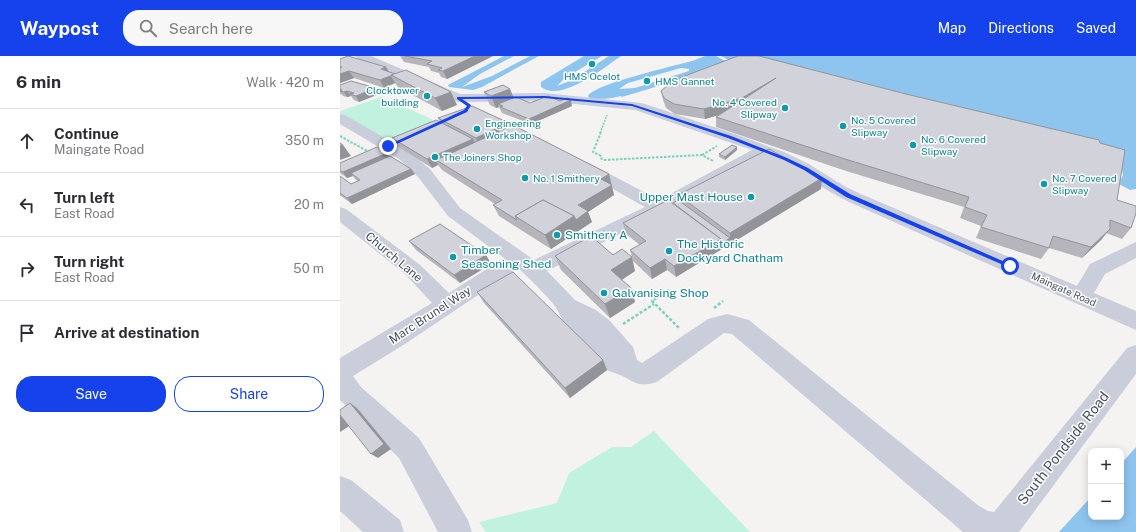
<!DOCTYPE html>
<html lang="en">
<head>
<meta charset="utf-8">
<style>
	:root { --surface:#fff; --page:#f7f7f7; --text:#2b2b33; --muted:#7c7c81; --line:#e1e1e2; --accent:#1642eb }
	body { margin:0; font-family:"Public Sans",sans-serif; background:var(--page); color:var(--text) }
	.controls { position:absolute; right:12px; bottom:12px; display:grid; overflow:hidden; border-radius:8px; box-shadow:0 2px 10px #0003 }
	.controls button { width:36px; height:36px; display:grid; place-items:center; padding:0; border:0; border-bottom:1px solid var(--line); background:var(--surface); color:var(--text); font:20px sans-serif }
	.stop { position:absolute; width:12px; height:12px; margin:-9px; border:3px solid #1642eb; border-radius:50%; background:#fff }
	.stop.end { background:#1642eb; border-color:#fff; box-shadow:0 1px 4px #0008 }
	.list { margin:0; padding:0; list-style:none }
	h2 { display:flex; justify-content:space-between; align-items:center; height:52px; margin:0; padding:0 16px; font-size:17px }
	h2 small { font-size:13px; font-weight:400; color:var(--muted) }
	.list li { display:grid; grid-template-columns:26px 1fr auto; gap:12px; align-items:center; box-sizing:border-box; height:64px; padding:0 16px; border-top:1px solid var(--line) }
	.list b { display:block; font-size:15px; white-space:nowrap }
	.list p { margin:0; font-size:13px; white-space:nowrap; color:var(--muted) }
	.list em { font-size:13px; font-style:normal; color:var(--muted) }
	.actions { display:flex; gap:8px; padding:12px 16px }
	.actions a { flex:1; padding:9px 0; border:1px solid var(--accent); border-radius:16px; text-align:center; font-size:14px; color:var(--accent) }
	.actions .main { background:var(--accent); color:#fff }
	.icon { flex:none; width:22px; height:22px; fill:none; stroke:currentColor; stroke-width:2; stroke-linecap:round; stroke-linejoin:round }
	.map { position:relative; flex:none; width:796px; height:476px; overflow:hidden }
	header { display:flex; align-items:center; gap:24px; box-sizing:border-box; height:56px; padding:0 20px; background:var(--accent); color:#fff }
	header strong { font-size:19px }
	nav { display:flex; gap:22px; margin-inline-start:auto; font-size:14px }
	.search { width:280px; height:36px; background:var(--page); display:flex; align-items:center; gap:10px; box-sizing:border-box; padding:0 14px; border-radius:16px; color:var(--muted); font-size:15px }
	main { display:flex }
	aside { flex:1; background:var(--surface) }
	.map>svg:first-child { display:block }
	.green { fill:#c1f2df }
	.water { fill:#8ec5ef; fill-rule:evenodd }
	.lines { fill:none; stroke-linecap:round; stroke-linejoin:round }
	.path-far2 { stroke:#78d1ba; stroke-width:1.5; stroke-dasharray:2 1; stroke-linecap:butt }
	.path-far1 { stroke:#78d1ba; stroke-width:2; stroke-dasharray:2.5 1.5; stroke-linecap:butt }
	.path { stroke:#78d1ba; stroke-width:2.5; stroke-dasharray:3 2; stroke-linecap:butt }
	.minor { fill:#c9ceda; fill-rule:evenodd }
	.wall { fill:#b5b5bb }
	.shaded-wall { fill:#939499 }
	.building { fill:#d2d3da; stroke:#939499 }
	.route { fill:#1642eb }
	.culture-dot { fill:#0f9aa8; stroke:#fff; stroke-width:1.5 }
	.labels { text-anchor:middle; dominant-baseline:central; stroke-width:3; stroke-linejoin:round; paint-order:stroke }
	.far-culture-label { font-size:10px; fill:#0d838f; stroke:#fff; text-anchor:start }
	.far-street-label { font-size:10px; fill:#495061; stroke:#fff }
	.culture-label { font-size:12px; fill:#0d838f; stroke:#fff; text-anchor:start }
	.street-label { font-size:12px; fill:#495061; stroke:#fff }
	.near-street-label { font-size:14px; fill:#495061; stroke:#fff }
</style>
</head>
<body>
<header>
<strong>Waypost</strong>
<div class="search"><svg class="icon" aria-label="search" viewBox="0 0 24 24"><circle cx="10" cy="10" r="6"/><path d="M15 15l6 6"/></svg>Search here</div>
<nav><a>Map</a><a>Directions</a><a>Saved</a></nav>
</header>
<main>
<aside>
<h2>6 min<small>Walk · 420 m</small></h2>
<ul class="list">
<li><svg class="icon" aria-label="ahead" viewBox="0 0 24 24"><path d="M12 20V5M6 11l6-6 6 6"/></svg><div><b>Continue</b><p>Maingate Road</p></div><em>350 m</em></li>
<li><svg class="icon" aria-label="left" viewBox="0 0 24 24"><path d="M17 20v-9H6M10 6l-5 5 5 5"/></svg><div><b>Turn left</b><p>East Road</p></div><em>20 m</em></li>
<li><svg class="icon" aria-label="right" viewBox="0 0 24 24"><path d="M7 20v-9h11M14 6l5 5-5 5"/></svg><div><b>Turn right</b><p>East Road</p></div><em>50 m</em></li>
<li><svg class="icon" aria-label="arrive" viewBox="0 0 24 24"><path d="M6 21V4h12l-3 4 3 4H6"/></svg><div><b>Arrive at destination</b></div></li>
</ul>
<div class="actions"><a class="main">Save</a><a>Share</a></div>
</aside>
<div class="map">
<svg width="796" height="476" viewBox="0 0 796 476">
	<rect width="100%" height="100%" fill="#f5f3f2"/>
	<g class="green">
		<path d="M41,41L92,63V67L48,86L0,59V55Z"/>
		<path d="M314,375L410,476H146L139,466L217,447L229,417L272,391H291Z"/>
	</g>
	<g class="water">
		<path d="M164,0H174L140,18L122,31L152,20L190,0H199L142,31L133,34L109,31L108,29Z"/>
		<path d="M244,0H262L225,22L217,30L232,24L269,0H281C265,11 221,47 201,31V26Z"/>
		<path d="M365,0H376L389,7L382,11L282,41L281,40C270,43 261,43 250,43L248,40C256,27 336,10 355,4ZM341,12L349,13V15L295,32L279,33L288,27Z"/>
		<path d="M381,0H796V133L790,134L779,128L783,119L781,108L393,6Z"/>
		<path d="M796,391V476H719L751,441V461H781V408Z"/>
	</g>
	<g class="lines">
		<path class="path-far2" d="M260,77L267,59"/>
		<g class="path-far1">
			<path d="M261,76L253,96L261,100L262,105"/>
			<path d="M0,80L29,96"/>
			<path d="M362,99L377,90"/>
			<path d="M264,104L362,99L373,105"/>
		</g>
		<g class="path">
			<path d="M329,234L312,245L340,273"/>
			<path d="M374,252L383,245"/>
			<path d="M283,268L314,248"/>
		</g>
		<g class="minor">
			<path d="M15,0H31L120,38L204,37L302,47L395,78L444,96L467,107L506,131L521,138L737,230L750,208L796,186V202L765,218L754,237L796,255V274L509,146C480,132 455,111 425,100L325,155L207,215L235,244L256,254L269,264L293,291L297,304L302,307L368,263L387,258L409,264L639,450L648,455L654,456L787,292L796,289V318L679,476H623L392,278L384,277L317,326C299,332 295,326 280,319C271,315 262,314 254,308C236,295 228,275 218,255C213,245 187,220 178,212L65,288L13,320L21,331L79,382L128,464L132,476H98L59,402L0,344V302L92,247L65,218L0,166V151L6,153L79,208L109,237L164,202L108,160L78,121L59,103L0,68V58L5,59L71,97L90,113L120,152L194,204L305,151L237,113L235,110L237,107L243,105L249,107L319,144L412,94L295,54L204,45L118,46L17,2Z"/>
			<path d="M0,420L11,424L60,464L64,476H23L0,455Z"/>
		</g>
	</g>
	<g class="wall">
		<path d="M60,0H153L107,23L101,21L99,17L91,15L89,11L64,6Z"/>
		<path d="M0,3L46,11L49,16L117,49L102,55L58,31L55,27L44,32L14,22L0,27Z"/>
		<path d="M0,29L39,38L19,46L14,44L11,40L7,41L3,40L1,38H0Z"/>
		<path d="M170,33L173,42L190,47L220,45L232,50L191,68L162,57L159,51L156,52L150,49L144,36Z"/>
		<path d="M321,35L760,87L777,144L791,172L782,183L766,177L761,184L742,202L709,192L701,203L636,182L641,170L620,162L624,151L503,114L376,71V61L379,59L365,63L335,58L326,52L323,44Z"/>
		<path d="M98,62L170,70L269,118L274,139L248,156L252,166L211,193L159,160L153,149L155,148L102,114L98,109L92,112L57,90L52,82L100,66Z"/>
		<path d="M397,94L385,104L379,101V98Z"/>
		<path d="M49,101L71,113L75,118L12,148L1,140H0V120L11,128L18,125L15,123L13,120L7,122L0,117V107Z"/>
		<path d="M481,133L336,221L327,214L312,223L293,205L290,194L300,189L286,178L283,167L333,147L338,144V139Z"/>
		<path d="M69,185L146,199L151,208L120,227L76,194Z"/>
		<path d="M273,199L295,215L282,224L291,232L295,246L270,262L221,214L215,200Z"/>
		<path d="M137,236L263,304L267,314L230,342L144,247Z"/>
	</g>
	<g class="shaded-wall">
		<path d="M135,0H153L107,23L103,15Z"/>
		<path d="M46,11L50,18L41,13Z"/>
		<path d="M9,15L14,22L0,27V18Z"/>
		<path d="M51,20L55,27L44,32L40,24Z"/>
		<path d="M436,22L402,52L365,63L364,53Z"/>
		<path d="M36,32L39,38L19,46L16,40Z"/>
		<path d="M170,33L175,45L158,48L159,51L156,52L151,40Z"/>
		<path d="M7,35L11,40L7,41L4,36Z"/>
		<path d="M111,36L117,49L102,55L95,42Z"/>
		<path d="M231,44L232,50L191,68L189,63Z"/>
		<path d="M169,67L172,75L139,90L136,82Z"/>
		<path d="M133,83L137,91L96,104L98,109L92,112L87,103Z"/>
		<path d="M3,89L11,100L0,104V90Z"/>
		<path d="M397,91V94L385,104V101Z"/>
		<path d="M47,97L51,103L11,117L13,120L7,122L3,116Z"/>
		<path d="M71,113L75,118L12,148L7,142Z"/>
		<path d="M269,118L274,139L248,156L252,166L211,193L205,179L234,160L238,149L261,123Z"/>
		<path d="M482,122L481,133L336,221L334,210L381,183L390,182V177Z"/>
		<path d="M770,173L761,184L742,202L751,191Z"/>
		<path d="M146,199L151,208L120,227L114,219Z"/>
		<path d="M292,201L295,215L275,228L271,214Z"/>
		<path d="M325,203L327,214L312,223L310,212Z"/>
		<path d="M291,232L295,246L270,262L265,248Z"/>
		<path d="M263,304L267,314L230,342L225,332Z"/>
		<path d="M10,347L17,352L51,393L38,402L31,398Z"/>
		<path d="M0,356L11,369L0,376Z"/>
	</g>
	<g class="building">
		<path d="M8,0L46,11L41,13L55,18L40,24L9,15L0,18V12L2,11H0V3Z"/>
		<path d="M65,0H135L103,15L98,14L102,12L87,8L92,5Z"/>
		<path d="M398,0H419L566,38L759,84L760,87L785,94L777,144L796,150V157L791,172L770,164V173L751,191L713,180L709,192L641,171L647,159L625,151L629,141L505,103L376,61L436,22L402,42L364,53L334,48L324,42L321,35L334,24Z"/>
		<path d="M66,14L111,36L95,42L51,19Z"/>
		<path d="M11,25L36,32L16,40L10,38L14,37L7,35L4,36L0,35L2,34L0,33V29Z"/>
		<path d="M163,29L170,33L151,40L144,36Z"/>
		<path d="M208,40L220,45L227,42L231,44L189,63L160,51L163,50L158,48L176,41L190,47Z"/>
		<path d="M132,50L169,67L136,82L98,62Z"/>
		<path d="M96,64L133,83L87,103L52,82Z"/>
		<path d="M173,69L269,118L261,123L272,129L238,149L248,155L236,164L234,160L203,144L175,160L177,164L153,149L162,144L96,104Z"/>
		<path d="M0,87L3,89L0,90Z"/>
		<path d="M392,89L397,91L385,101L379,98Z"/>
		<path d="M37,91L47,97L3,116L0,115V107Z"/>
		<path d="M429,93L482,122L390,177L338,139Z"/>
		<path d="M50,100L71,113L7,142L0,137V120L11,128L20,124L11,117Z"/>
		<path d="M203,144L234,160L205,179L175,160Z"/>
		<path d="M328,144L381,183L334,210L325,203L310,212L290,194L306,185L283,167Z"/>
		<path d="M338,144L390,182L381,188V183L333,147Z"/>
		<path d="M100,168L146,199L114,219L69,185Z"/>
		<path d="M251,180L273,199L282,193L292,201L271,214L291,232L265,248L215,200Z"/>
		<path d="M173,216L263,304L225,332L137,236Z"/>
		<path d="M10,347L44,388L31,398L0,359V354Z"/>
	</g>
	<path class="route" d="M204,40L292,48L391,80L447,102L468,112L510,138L674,210L673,211H668L506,141L464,114L444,104L388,82L292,50L204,42L122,43L131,49L127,56L50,91L46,90L124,54L127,50L117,43V41Z"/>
	<g class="culture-dot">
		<circle cx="252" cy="8" r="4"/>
		<circle cx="307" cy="25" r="4"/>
		<circle cx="87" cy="40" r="4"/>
		<circle cx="445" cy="52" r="4"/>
		<circle cx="503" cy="70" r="4"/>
		<circle cx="137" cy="73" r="4"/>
		<circle cx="573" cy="89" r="4"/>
		<circle cx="95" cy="101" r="4"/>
		<circle cx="185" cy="122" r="4"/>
		<circle cx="704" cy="128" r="4"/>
		<circle cx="411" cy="141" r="4"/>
		<circle cx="217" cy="179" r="4"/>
		<circle cx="329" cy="195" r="4"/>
		<circle cx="113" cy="201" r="4"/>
		<circle cx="264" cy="237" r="4"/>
	</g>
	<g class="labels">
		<g class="far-culture-label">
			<text x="252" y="20" text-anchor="middle">HMS Ocelot</text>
			<text x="315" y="25">HMS Gannet</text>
			<text x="79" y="34" text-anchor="end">Clocktower<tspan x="79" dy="12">building</tspan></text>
			<text x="437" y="46" text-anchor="end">No. 4 Covered<tspan x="437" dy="12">Slipway</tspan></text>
			<text x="511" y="64">No. 5 Covered<tspan x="511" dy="12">Slipway</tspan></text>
			<text x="145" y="67">Engineering<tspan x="145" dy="12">Workshop</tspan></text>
			<text x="581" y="83">No. 6 Covered<tspan x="581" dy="12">Slipway</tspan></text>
			<text x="103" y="101">The Joiners Shop</text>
			<text x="193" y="122">No. 1 Smithery</text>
			<text x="712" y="122">No. 7 Covered<tspan x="712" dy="12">Slipway</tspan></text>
		</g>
		<g class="far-street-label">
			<text transform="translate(724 233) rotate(24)">Maingate Road</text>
		</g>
		<g class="culture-label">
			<text x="403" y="141" text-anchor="end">Upper Mast House</text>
			<text x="225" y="179">Smithery A</text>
			<text x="337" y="188">The Historic<tspan x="337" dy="14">Dockyard Chatham</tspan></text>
			<text x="121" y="194">Timber<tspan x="121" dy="14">Seasoning Shed</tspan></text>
			<text x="272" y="237">Galvanising Shop</text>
		</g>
		<g class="street-label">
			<text transform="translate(54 201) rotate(40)">Church Lane</text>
			<text transform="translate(90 259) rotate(-33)">Marc Brunel Way</text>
		</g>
		<g class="near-street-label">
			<text transform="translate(723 392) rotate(-52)">South Pondside Road</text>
		</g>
	</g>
</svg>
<div class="controls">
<button>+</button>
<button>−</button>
</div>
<div class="stop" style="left:670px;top:210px"></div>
<div class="stop end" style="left:48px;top:90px"></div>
</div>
</main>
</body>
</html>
